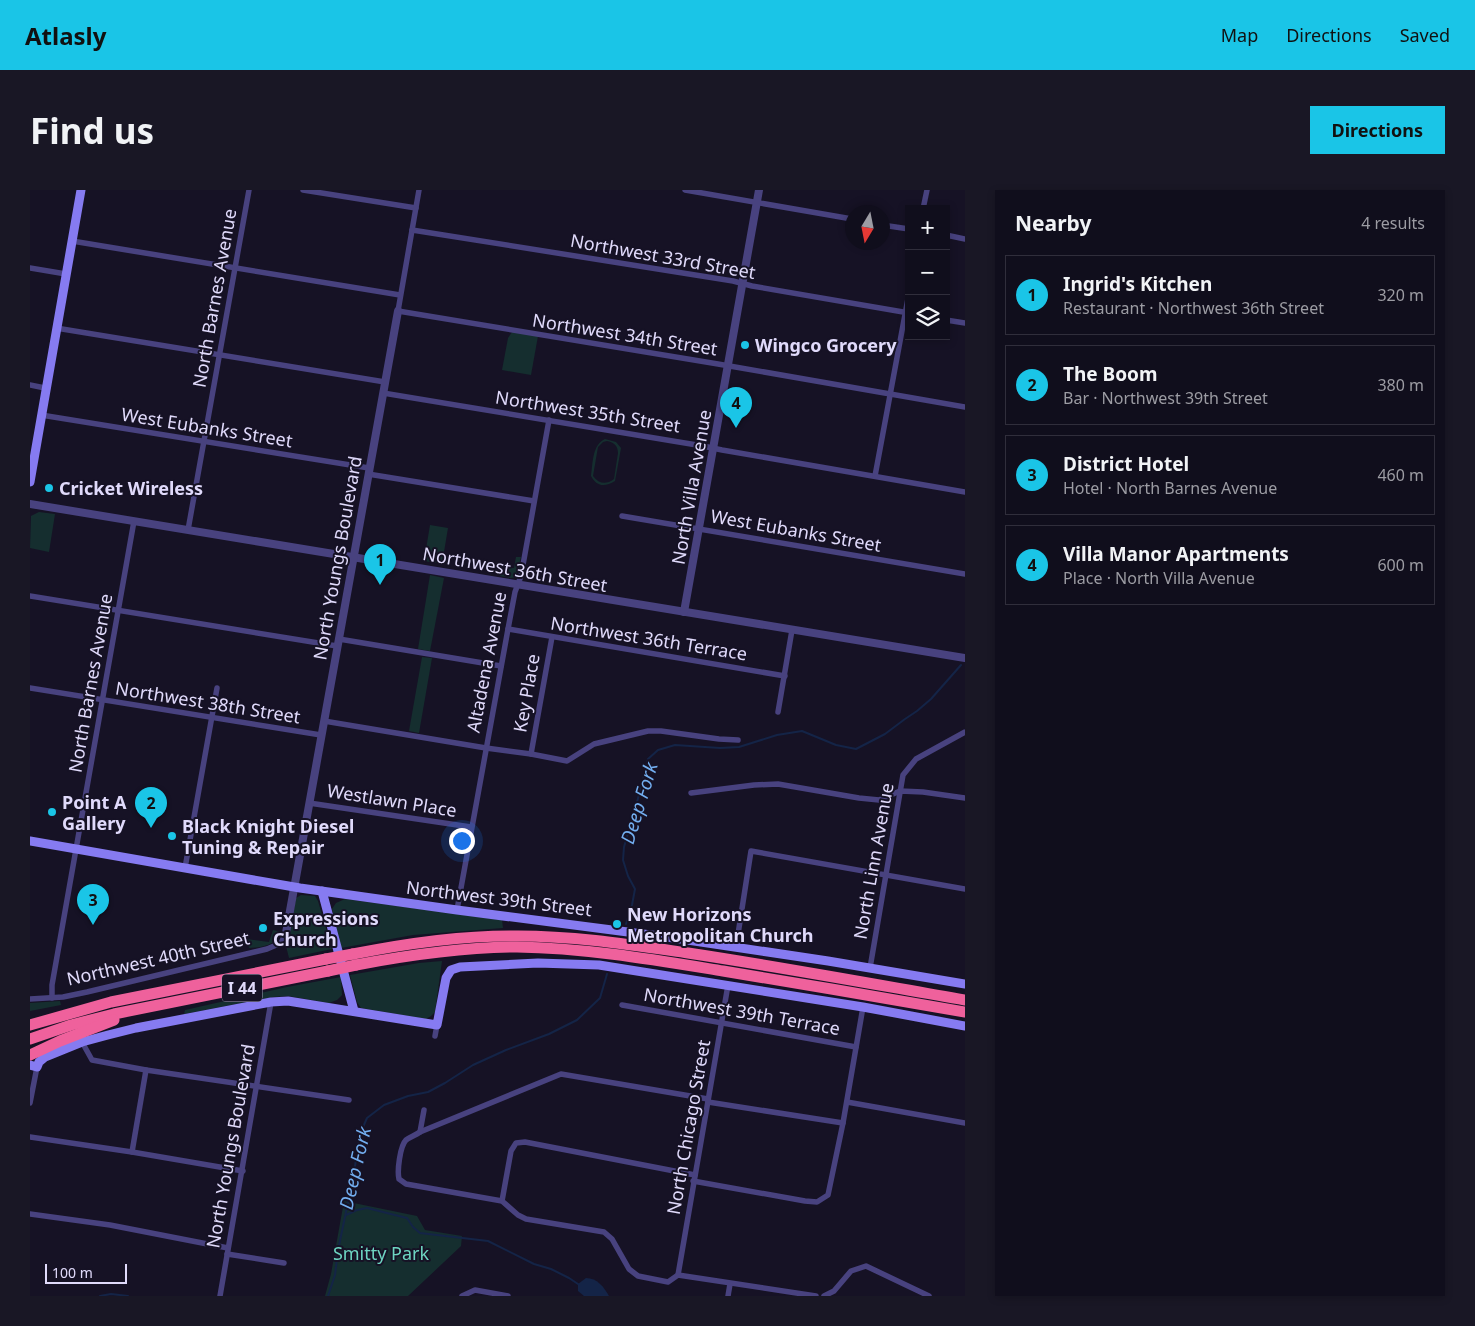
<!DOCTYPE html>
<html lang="en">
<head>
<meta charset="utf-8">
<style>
	:root { --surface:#100e1c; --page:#191725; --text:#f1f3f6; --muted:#9c9ca3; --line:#302e3b; --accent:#1ac5e7 }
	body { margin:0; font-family:"Noto Sans",sans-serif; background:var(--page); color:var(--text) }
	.controls { position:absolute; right:15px; top:15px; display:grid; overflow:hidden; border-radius:0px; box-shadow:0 2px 8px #0003 }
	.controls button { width:45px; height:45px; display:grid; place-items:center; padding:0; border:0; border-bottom:1px solid var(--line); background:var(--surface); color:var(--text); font:25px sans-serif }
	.compass { position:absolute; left:815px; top:15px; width:45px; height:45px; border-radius:50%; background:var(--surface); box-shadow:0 2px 8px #0003; rotate:190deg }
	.scale { position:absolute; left:15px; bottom:12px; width:82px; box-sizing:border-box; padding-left:5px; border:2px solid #e0dafb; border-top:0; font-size:14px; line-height:18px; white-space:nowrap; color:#e0dafb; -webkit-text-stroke:4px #161225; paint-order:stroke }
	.you { position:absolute; left:431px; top:650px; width:18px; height:18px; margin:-12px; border:4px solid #fff; border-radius:50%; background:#1a73e8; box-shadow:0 0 0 8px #1a73e833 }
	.badge { display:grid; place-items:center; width:32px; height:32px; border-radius:50%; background:var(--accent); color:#111; font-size:16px; font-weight:700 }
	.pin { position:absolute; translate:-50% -41px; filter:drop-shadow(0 1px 2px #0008) }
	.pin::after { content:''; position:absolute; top:26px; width:18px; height:15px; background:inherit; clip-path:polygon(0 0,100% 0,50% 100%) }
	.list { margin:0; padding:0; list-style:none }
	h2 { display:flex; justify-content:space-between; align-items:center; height:65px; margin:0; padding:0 20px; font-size:21px }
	h2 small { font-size:16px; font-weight:400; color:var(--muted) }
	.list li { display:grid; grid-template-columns:32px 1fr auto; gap:15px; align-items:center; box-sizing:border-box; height:80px; margin:0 10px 10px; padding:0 10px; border:1px solid var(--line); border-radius:0px }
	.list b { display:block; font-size:19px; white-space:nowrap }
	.list p { margin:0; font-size:16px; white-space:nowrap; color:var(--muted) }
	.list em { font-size:16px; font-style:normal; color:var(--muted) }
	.icon { flex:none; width:28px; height:28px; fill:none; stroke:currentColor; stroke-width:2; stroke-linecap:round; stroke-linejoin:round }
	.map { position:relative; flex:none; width:935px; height:1106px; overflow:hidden; border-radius:0px }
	header { display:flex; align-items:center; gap:30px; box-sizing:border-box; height:70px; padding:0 25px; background:var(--accent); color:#111 }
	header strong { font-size:24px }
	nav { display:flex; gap:28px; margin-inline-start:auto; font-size:18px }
	.intro { display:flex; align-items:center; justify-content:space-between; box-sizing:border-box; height:120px; padding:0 30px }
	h1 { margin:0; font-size:35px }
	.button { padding:12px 22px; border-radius:0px; background:var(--accent); color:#111; font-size:18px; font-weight:700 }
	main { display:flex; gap:30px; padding:0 30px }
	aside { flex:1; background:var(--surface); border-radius:0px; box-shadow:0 2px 8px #0003 }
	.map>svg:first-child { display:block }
	.green { fill:#152e2f; fill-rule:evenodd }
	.water { fill:#142447 }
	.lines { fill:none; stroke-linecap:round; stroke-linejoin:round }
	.stream { stroke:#142447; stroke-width:2 }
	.minor { stroke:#48427f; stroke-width:5.5 }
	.tertiary { stroke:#48427f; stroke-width:8 }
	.secondary { stroke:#867bf1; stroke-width:9 }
	.motorway { stroke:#ef619c; stroke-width:11 }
	.motorway-bridge { stroke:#ef619c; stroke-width:11 }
	.poi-dot { fill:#1ac5e7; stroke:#161225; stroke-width:2 }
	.labels { text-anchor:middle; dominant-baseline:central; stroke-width:4; stroke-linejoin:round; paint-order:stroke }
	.shield { fill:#161225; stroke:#a39ebb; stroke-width:1 }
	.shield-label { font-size:16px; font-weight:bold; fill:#e0dafb }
	.street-label { font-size:18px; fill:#e0dafb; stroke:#161225 }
	.poi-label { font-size:18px; font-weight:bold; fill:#e0dafb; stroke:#161225; text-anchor:start }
	.park-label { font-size:18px; fill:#6dd4c1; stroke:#161225 }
	.water-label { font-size:19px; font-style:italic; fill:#73aef0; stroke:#161225 }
</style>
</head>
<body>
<header>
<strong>Atlasly</strong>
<nav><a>Map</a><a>Directions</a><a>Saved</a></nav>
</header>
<div class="intro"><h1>Find us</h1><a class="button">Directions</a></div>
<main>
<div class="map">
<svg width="935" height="1106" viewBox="0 0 935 1106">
	<rect width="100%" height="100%" fill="#161225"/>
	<g class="green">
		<path d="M482,142L508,146L501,185L472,180L478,148Z"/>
		<path d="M575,249L586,252L591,258L585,291C575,297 567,297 561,286C563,273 562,255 575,249ZM577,251C583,252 588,255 588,263L584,289C576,295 569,294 563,286L568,257L573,252Z"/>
		<path d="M9,322L25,324L19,362L0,358L1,326Z"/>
		<path d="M400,335L418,338L412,374L394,371Z"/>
		<path d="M486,367H491L486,387L481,388L470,386L471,378H484Z"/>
		<path d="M400,385L414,388L400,461L388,459Z"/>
		<path d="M392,467L402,468L389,543L379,541Z"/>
		<path d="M271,705L285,706L288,711L302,759L259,768L256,756L259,749L266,708Z"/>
		<path d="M315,709L472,730L473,738L383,745L311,758L302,719L306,713Z"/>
		<path d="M243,740L251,742C248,755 230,758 219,758L216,749L239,752Z"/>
		<path d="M412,771L405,822L401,826L396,829L331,818L327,812L320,785L389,773Z"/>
		<path d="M311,787L312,805L307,810L299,813L258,806L243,807L154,824L155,820L257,797Z"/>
		<path d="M30,811L31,815L0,821V813Z"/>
		<path d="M314,1011L387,1026L395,1040L432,1046L431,1056L378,1106H295L301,1084Z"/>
	</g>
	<path class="water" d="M556,1088C567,1088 574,1097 579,1106H554L548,1101V1094Z"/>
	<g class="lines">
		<g class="stream">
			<path d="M596,734L602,715L605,699L598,686L593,670L594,657L611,598L618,569L628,560L645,555L690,558L709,557L747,545L772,541L806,555L826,559L855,544L875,529L887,521L901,509L931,475"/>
			<path d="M316,1025L327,1020L337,1018L377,1028L383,1037L390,1043L458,1051L504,1074L521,1079L539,1088L548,1094"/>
			<path d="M70,1106L81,1104L98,1106"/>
			<path d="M298,1106L305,1085L308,1060L323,989L330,944L337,928L354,915L378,906L398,902L415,893L443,875L476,860L519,844L547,830L570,808L577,784"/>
		</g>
		<g class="minor">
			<path d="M273,0L386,18"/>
			<path d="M389,0L368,121L688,174L935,217"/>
			<path d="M655,0L822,29"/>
			<path d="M893,19L897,0"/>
			<path d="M852,35L879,39"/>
			<path d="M382,40L703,91L722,96L879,123"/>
			<path d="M916,45L935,49"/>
			<path d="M42,51L370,105"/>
			<path d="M0,78L36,84"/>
			<path d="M916,130L935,133"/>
			<path d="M26,138L355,192"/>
			<path d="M0,195L15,198"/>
			<path d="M353,203L673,256L692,260L935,302"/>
			<path d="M11,225L339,278"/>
			<path d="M338,284L504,311"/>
			<path d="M845,286L879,103"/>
			<path d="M592,326L935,384"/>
			<path d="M158,340L219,0"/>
			<path d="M0,406L307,456"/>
			<path d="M478,439L755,486"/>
			<path d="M309,449L471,476"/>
			<path d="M0,498L291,545"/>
			<path d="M748,522L762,440"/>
			<path d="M294,531L456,558L501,564L537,571L564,554L618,541H631L689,549L708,550"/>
			<path d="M501,564L522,447"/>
			<path d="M661,603L724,595L748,594L829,608L849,610L870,601L893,602L935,608"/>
			<path d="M279,613L441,637"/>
			<path d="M155,678L187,498"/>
			<path d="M427,720L478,439L485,402L491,386L519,230"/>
			<path d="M706,757L721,661L935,699"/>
			<path d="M840,778L873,585L886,569L935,542"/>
			<path d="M22,808V795L104,331"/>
			<path d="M0,809L33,807L57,802L237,759L251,753L256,743"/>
			<path d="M592,815L826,857"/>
			<path d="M405,846L407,835"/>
			<path d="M52,852L62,870L116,880L319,910"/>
			<path d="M678,909L531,884L390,942C386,945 380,947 376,950C370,956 367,981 369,989L376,994L472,1011L488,1025L496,1029L574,1042L582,1049L599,1079L608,1086L638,1092L648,1085L786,1106"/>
			<path d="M678,912L813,933"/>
			<path d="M817,912L935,933"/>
			<path d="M0,913L7,877"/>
			<path d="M390,942L394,920"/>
			<path d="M0,947L102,962L213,981"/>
			<path d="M102,962L116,880"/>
			<path d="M663,991L775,1011L787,1012L798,1005L813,933L833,817"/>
			<path d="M472,1011L481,961L486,953L495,952L665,985"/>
			<path d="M0,1024L80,1035L198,1058"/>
			<path d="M197,1064L254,1073"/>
			<path d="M648,1085L698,795"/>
			<path d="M190,1106L241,812"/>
			<path d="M432,1106L445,1100L478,1106"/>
			<path d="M698,1106L700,1094"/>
			<path d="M794,1106L804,1101L821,1081L836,1076L899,1106"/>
		</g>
		<g class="tertiary">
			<path d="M0,314L935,468"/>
			<path d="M654,422L729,0"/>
			<path d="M256,743L368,121"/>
		</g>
		<g class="secondary">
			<path d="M0,292L51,0"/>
			<path d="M0,651L270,698L427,720L644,748L798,771L935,794"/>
			<path d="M292,701L324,821"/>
			<path d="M0,875L7,877L9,872L15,867L52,852L78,845L106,838L241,812L258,811L407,835L416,788L421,780L430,777L508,773L569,775L833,817L935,836"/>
		</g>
		<g class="motorway">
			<path d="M323,764C378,753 432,745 488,746C546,746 602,755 658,763C751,777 843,794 935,810"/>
			<path d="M326,775C379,765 433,757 487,757C556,758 625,770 693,781C774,794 854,808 935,822"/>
			<path d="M0,835L81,812L296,769"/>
			<path d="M0,849L41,835L84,824L298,781"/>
			<path d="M0,865L30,851L84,830"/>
		</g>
		<g class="motorway-bridge">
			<path d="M296,769L323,764"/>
			<path d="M298,781L326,775"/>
		</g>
	</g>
	<g class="poi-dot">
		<circle cx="715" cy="155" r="5"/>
		<circle cx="19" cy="298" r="5"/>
		<circle cx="22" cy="622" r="5"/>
		<circle cx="142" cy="646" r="5"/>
		<circle cx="587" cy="734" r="5"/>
		<circle cx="233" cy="738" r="5"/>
	</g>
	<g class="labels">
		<rect class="shield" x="192" y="784.5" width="40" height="27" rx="4"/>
		<g class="shield-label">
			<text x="212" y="798">I 44</text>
		</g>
		<g class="street-label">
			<text transform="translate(633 66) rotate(10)">Northwest 33rd Street</text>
			<text transform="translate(184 108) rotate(-80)">North Barnes Avenue</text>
			<text transform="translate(595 144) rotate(9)">Northwest 34th Street</text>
			<text transform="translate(558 221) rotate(9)">Northwest 35th Street</text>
			<text transform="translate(177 237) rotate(9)">West Eubanks Street</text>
			<text transform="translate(661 297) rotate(-80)">North Villa Avenue</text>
			<text transform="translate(766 340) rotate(10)">West Eubanks Street</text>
			<text transform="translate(307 368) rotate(-80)">North Youngs Boulevard</text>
			<text transform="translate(485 379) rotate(10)">Northwest 36th Street</text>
			<text transform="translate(619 448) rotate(9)">Northwest 36th Terrace</text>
			<text transform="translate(456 472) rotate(-79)">Altadena Avenue</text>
			<text transform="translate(60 493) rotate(-80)">North Barnes Avenue</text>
			<text transform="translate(496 503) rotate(-80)">Key Place</text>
			<text transform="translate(178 512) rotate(9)">Northwest 38th Street</text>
			<text transform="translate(362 610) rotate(9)">Westlawn Place</text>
			<text transform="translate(843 671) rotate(-80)">North Linn Avenue</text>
			<text transform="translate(469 708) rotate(7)">Northwest 39th Street</text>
			<text transform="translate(128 768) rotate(-13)">Northwest 40th Street</text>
			<text transform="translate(712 821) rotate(10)">Northwest 39th Terrace</text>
			<text transform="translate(658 937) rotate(-80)">North Chicago Street</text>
			<text transform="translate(200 956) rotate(-80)">North Youngs Boulevard</text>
		</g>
		<g class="poi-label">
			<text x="725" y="155">Wingco Grocery</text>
			<text x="29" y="298">Cricket Wireless</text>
			<text x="32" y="612">Point A<tspan x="32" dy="21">Gallery</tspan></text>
			<text x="152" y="636">Black Knight Diesel<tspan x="152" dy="21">Tuning &amp; Repair</tspan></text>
			<text x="597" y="724">New Horizons<tspan x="597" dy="21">Metropolitan Church</tspan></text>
			<text x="243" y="728">Expressions<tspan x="243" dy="21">Church</tspan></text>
		</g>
		<g class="park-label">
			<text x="351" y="1063">Smitty Park</text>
		</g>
		<g class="water-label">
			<text transform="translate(609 613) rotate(-73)">Deep Fork</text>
			<text transform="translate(325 978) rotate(-77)">Deep Fork</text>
		</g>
	</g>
</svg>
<div class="controls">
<button>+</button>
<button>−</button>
<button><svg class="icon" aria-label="layers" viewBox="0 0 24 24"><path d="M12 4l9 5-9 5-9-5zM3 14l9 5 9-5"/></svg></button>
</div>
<svg class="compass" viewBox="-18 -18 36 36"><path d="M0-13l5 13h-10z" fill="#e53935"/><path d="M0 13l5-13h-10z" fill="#9c9ca3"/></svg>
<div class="scale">100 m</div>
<div class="you"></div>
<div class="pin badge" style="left:350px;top:395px">1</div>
<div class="pin badge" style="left:121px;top:638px">2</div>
<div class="pin badge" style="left:63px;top:735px">3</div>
<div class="pin badge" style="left:706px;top:238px">4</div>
</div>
<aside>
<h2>Nearby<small>4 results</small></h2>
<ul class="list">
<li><span class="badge">1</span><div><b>Ingrid's Kitchen</b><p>Restaurant · Northwest 36th Street</p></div><em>320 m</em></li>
<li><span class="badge">2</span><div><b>The Boom</b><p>Bar · Northwest 39th Street</p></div><em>380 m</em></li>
<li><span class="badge">3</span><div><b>District Hotel</b><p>Hotel · North Barnes Avenue</p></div><em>460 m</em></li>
<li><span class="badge">4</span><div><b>Villa Manor Apartments</b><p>Place · North Villa Avenue</p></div><em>600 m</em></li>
</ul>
</aside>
</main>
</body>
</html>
